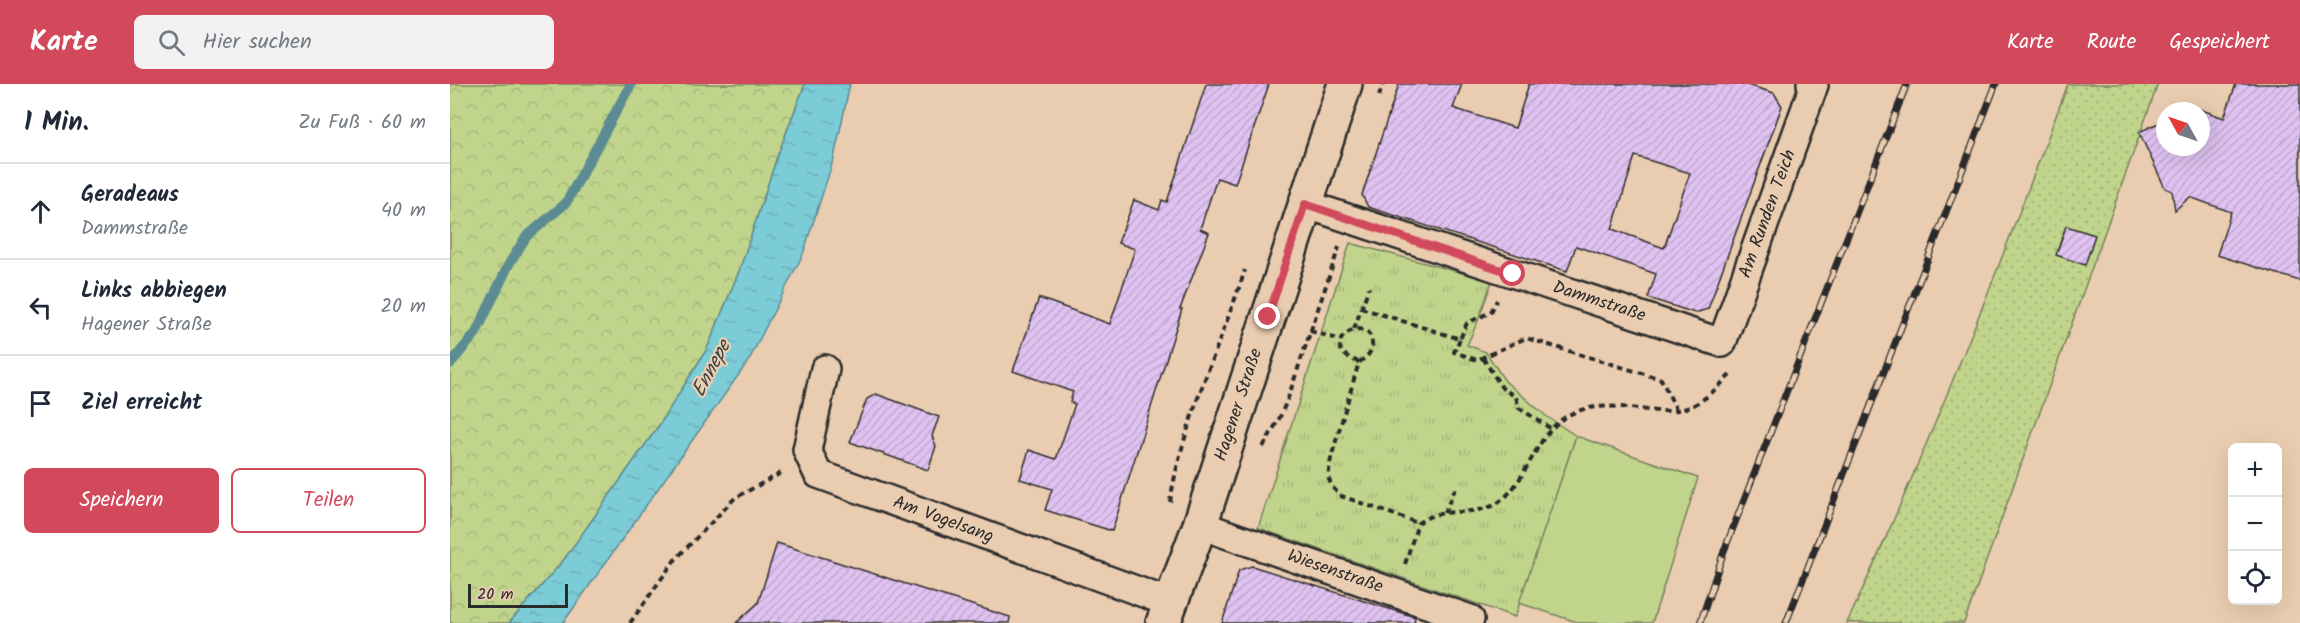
<!DOCTYPE html>
<html lang="de">
<head>
<meta charset="utf-8">
<style>
	:root { --surface:#fff; --page:#f2f2f3; --text:#1f2937; --muted:#747a83; --line:#e0e1e3; --accent:#d1495b }
	body { margin:0; font-family:Kalam,sans-serif; background:var(--page); color:var(--text) }
	.controls { position:absolute; right:18px; bottom:18px; display:grid; overflow:hidden; border-radius:9px; box-shadow:0 6px 24px #0002 }
	.controls button { width:54px; height:54px; display:grid; place-items:center; padding:0; border:0; border-bottom:2px solid var(--line); background:var(--surface); color:var(--text); font:30px sans-serif }
	.compass { position:absolute; left:1706px; top:18px; width:54px; height:54px; border-radius:50%; background:var(--surface); box-shadow:0 6px 24px #0002; rotate:310deg }
	.scale { position:absolute; left:18px; bottom:15px; width:100px; box-sizing:border-box; padding-left:6px; border:3px solid #2b2b2b; border-top:0; font-size:16px; line-height:21px; white-space:nowrap; color:#2b2b2b; -webkit-text-stroke:4px #eacdb1; paint-order:stroke }
	.stop { position:absolute; width:18px; height:18px; margin:-14px; border:4px solid #d1495b; border-radius:50%; background:#fff }
	.stop.end { background:#d1495b; border-color:#fff; box-shadow:0 2px 6px #0008 }
	.list { margin:0; padding:0; list-style:none }
	h2 { display:flex; justify-content:space-between; align-items:center; height:78px; margin:0; padding:0 24px; font-size:26px }
	h2 small { font-size:20px; font-weight:400; color:var(--muted) }
	.list li { display:grid; grid-template-columns:39px 1fr auto; gap:18px; align-items:center; box-sizing:border-box; height:96px; padding:0 24px; border-top:2px solid var(--line) }
	.list b { display:block; font-size:22px; white-space:nowrap }
	.list p { margin:0; font-size:20px; white-space:nowrap; color:var(--muted) }
	.list em { font-size:20px; font-style:normal; color:var(--muted) }
	.actions { display:flex; gap:12px; padding:18px 24px }
	.actions a { flex:1; padding:14px 0; border:2px solid var(--accent); border-radius:9px; text-align:center; font-size:21px; color:var(--accent) }
	.actions .main { background:var(--accent); color:#fff }
	.icon { flex:none; width:33px; height:33px; fill:none; stroke:currentColor; stroke-width:2; stroke-linecap:round; stroke-linejoin:round }
	.map { position:relative; flex:none; width:1850px; height:539px; overflow:hidden }
	header { display:flex; align-items:center; gap:36px; box-sizing:border-box; height:84px; padding:0 30px; background:var(--accent); color:#fff }
	header strong { font-size:28px }
	nav { display:flex; gap:33px; margin-inline-start:auto; font-size:21px }
	.search { width:420px; height:54px; background:var(--page); display:flex; align-items:center; gap:15px; box-sizing:border-box; padding:0 21px; border-radius:9px; color:var(--muted); font-size:22px }
	main { display:flex }
	aside { flex:1; background:var(--surface) }
	.map>svg:first-child { display:block }
	.grass { fill:url(#grass-tufts); stroke:#76805b; stroke-width:1.5 }
	.forest { fill:url(#forest-crowns); stroke:#76805b; stroke-width:1.5 }
	.garden { fill:url(#garden-dots); stroke:#76805b; stroke-width:1.5 }
	.pitch { fill:#c0d58b; stroke:#76805b; stroke-width:1.5 }
	.water { fill:url(#water-ripples); stroke:#5c8c93; stroke-width:1.5 }
	.lines { fill:none; stroke-linecap:round; stroke-linejoin:round }
	.stream { stroke:#5c8c93; stroke-width:10 }
	.building { fill:url(#building-hatch); stroke:#2b2b2b; stroke-width:1.5; fill-rule:evenodd }
	.street-casing { stroke:#2b2b2b; stroke-width:32 }
	.primary-casing { stroke:#2b2b2b; stroke-width:38 }
	.path { stroke:#2b2b2b; stroke-width:4; stroke-dasharray:6 4.5; stroke-linecap:butt }
	.street { stroke:#eacdb1; stroke-width:27 }
	.primary { stroke:#eacdb1; stroke-width:33 }
	.rail-casing { stroke:#2b2b2b; stroke-width:7 }
	.rail { stroke:#eacdb1; stroke-width:4.5; stroke-dasharray:14; stroke-linecap:butt }
	.route { stroke:#d1495b; stroke-width:8 }
	.labels { text-anchor:middle; dominant-baseline:central; stroke-width:4.5; stroke-linejoin:round; paint-order:stroke }
	.street-label { font-size:18px; fill:#2b2b2b; stroke:#eacdb1 }
	.water-label { font-size:20px; font-style:italic; fill:#374345; stroke:#eacdb1 }
</style>
</head>
<body>
<header>
<strong>Karte</strong>
<div class="search"><svg class="icon" aria-label="search" viewBox="0 0 24 24"><circle cx="10" cy="10" r="6"/><path d="M15 15l6 6"/></svg>Hier suchen</div>
<nav><a>Karte</a><a>Route</a><a>Gespeichert</a></nav>
</header>
<main>
<aside>
<h2>1 Min.<small>Zu Fuß · 60 m</small></h2>
<ul class="list">
<li><svg class="icon" aria-label="ahead" viewBox="0 0 24 24"><path d="M12 20V5M6 11l6-6 6 6"/></svg><div><b>Geradeaus</b><p>Dammstraße</p></div><em>40 m</em></li>
<li><svg class="icon" aria-label="left" viewBox="0 0 24 24"><path d="M17 20v-9H6M10 6l-5 5 5 5"/></svg><div><b>Links abbiegen</b><p>Hagener Straße</p></div><em>20 m</em></li>
<li><svg class="icon" aria-label="arrive" viewBox="0 0 24 24"><path d="M6 21V4h12l-3 4 3 4H6"/></svg><div><b>Ziel erreicht</b></div></li>
</ul>
<div class="actions"><a class="main">Speichern</a><a>Teilen</a></div>
</aside>
<div class="map">
<svg width="1850" height="539" viewBox="0 0 1850 539">
	<defs>
		<pattern id="grass-tufts" width="24" height="20" patternUnits="userSpaceOnUse" patternTransform="scale(1.5)"><rect width="24" height="20" fill="#c0d58b"/><path d="M3 7l-1-3M5 7V3M7 7l1-3M15 17l-1-3M17 17v-4M19 17l1-3" fill="none" stroke="#a5b778"/></pattern>
		<pattern id="forest-crowns" width="20" height="18" patternUnits="userSpaceOnUse" patternTransform="scale(1.5)"><rect width="20" height="18" fill="#c0d58b"/><path d="M2 6a3 3 0 1 1 6 0M12 15a3 3 0 1 1 6 0" fill="none" stroke="#a5b778"/></pattern>
		<pattern id="garden-dots" width="8" height="8" patternUnits="userSpaceOnUse" patternTransform="scale(1.5)"><rect width="8" height="8" fill="#c0d58b"/><path d="M2 2h.1M6 6h.1" fill="none" stroke="#a5b778" stroke-width="1.8" stroke-linecap="round"/></pattern>
		<pattern id="water-ripples" width="26" height="14" patternUnits="userSpaceOnUse" patternTransform="scale(1.5)"><rect width="26" height="14" fill="#7cccd8"/><path d="M2 4q2-2 4 0t4 0M15 11q2-2 4 0t4 0" fill="none" stroke="#6bafba"/></pattern>
		<pattern id="building-hatch" width="6" height="6" patternUnits="userSpaceOnUse" patternTransform="scale(1.5)"><rect width="6" height="6" fill="#dfc2f0"/><path d="M-1 1l2-2M0 6l6-6M5 7l2-2" fill="none" stroke="#c0a7ce"/></pattern>
	</defs>
	<rect width="100%" height="100%" fill="#eacdb1"/>
	<filter id="ink" filterUnits="userSpaceOnUse"><feTurbulence type="fractalNoise" baseFrequency=".0167" numOctaves="2"/><feDisplacementMap in="SourceGraphic" scale="12" xChannelSelector="R" yChannelSelector="G"/><feConvolveMatrix kernelMatrix="1 2 1 2 8 2 1 2 1" color-interpolation-filters="sRGB"/></filter>
	<g filter="url(#ink)">
		<path class="grass" d="M900,159L1042,197L1028,237L1017,261L1036,268L1055,297L1096,332L1126,352L1065,533L808,444Z"/>
		<path class="forest" d="M0,0H355L327,73L290,185L257,265L210,340L113,477L59,539H0Z"/>
		<path class="garden" d="M1618,0H1708L1514,539H1397C1479,363 1550,182 1618,0Z"/>
		<path class="pitch" d="M1126,352L1248,394L1202,539H1130L1069,519Z"/>
		<path class="water" d="M355,0H400L384,74L353,170L299,276L113,539H59L113,477L210,340L257,265L290,185L327,73Z"/>
		<g class="lines">
			<path class="stream" d="M0,280L26,249L59,180L76,153L116,119L181,0"/>
		</g>
		<g class="building">
			<path d="M756,0H819L785,100L767,94L750,145L759,149L730,225H732L662,447L595,426L602,405L570,395L579,366L606,375L625,320L620,318L623,308L563,287L589,214L660,240L685,165L668,159L684,116L709,126L712,116L717,118Z"/>
			<path d="M949,0H1012L1003,24L1065,44L1079,0H1294L1324,9L1332,22L1258,225L1245,229L1198,214L1206,190L1126,162L1117,187L918,123L912,111ZM1185,72L1240,89L1214,164L1162,145Z"/>
			<path d="M1786,0H1850V197L1767,171L1781,128L1740,113L1725,126L1722,107L1715,104L1689,48L1715,36V63H1751V27H1735L1744,23L1774,34Z"/>
			<path d="M1616,142L1645,151L1635,181L1606,171Z"/>
			<path d="M426,310L489,333L482,352L486,362L478,386L400,358L417,315Z"/>
			<path d="M327,459L560,533L559,539H286L308,519Z"/>
			<path d="M802,482L965,533L964,539H772L789,486Z"/>
		</g>
		<g class="lines">
			<defs>
				<g id="street">
					<path d="M855,120L1272,259L1364,1L1361,0"/>
					<path d="M375,285L357,366L368,390L721,519"/>
					<path d="M750,441L1020,535"/>
				</g>
				<path id="primary" d="M713,539L750,441L895,0"/>
			</defs>
			<use href="#street" class="street-casing"/>
			<use href="#primary" class="primary-casing"/>
			<g class="path">
				<path d="M929,12L933,0"/>
				<path d="M911,224L1010,255L1017,239L1041,228L1047,216"/>
				<path d="M904,245L919,203"/>
				<path d="M860,247L891,256"/>
				<path d="M1010,255L1004,268L1027,276L1076,254L1211,295L1226,325"/>
				<path d="M1033,274L1052,304L1066,313L1069,324L1100,344"/>
				<path d="M909,278C860,262 919,225 922,259C923,268 916,274 909,278L881,374L878,393L882,403L891,412L968,439"/>
				<path d="M813,363L829,335L838,314L889,163"/>
				<path d="M720,418C733,337 770,262 795,186"/>
				<path d="M994,429L1007,401"/>
				<path d="M955,480L968,439C973,436 978,433 984,431C1007,425 1033,432 1053,415C1083,388 1087,341 1128,327C1165,314 1202,334 1237,324C1254,318 1268,303 1280,291"/>
				<path d="M180,539L224,477L285,414L333,388"/>
			</g>
			<use href="#street" class="street"/>
			<use href="#primary" class="primary"/>
			<defs>
				<g id="rail">
					<path d="M1250,539L1274,467L1457,0"/>
					<path d="M1336,539L1546,0"/>
				</g>
			</defs>
			<use href="#rail" class="rail-casing"/>
			<use href="#rail" class="rail"/>
		</g>
	</g>
	<g class="lines" filter="url(#ink)">
		<path class="route" d="M818,233L855,120L1063,190"/>
	</g>
	<g class="labels">
		<g class="street-label">
			<text transform="translate(1318 130) rotate(-70)">Am Runden Teich</text>
			<text transform="translate(1149 218) rotate(18)">Dammstraße</text>
			<text transform="translate(789 321) rotate(-72)">Hagener Straße</text>
			<text transform="translate(493 436) rotate(20)">Am Vogelsang</text>
			<text transform="translate(885 488) rotate(19)">Wiesenstraße</text>
		</g>
		<g class="water-label">
			<text transform="translate(262 285) rotate(-62)">Ennepe</text>
		</g>
	</g>
</svg>
<div class="controls">
<button>+</button>
<button>−</button>
<button><svg class="icon" aria-label="locate" viewBox="0 0 24 24"><circle cx="12" cy="12" r="6"/><path d="M12 2v4M12 18v4M2 12h4M18 12h4"/></svg></button>
</div>
<svg class="compass" viewBox="-18 -18 36 36"><path d="M0-13l5 13h-10z" fill="#e53935"/><path d="M0 13l5-13h-10z" fill="#747a83"/></svg>
<div class="scale">20 m</div>
<div class="stop" style="left:1063px;top:190px"></div>
<div class="stop end" style="left:818px;top:233px"></div>
</div>
</main>
</body>
</html>
